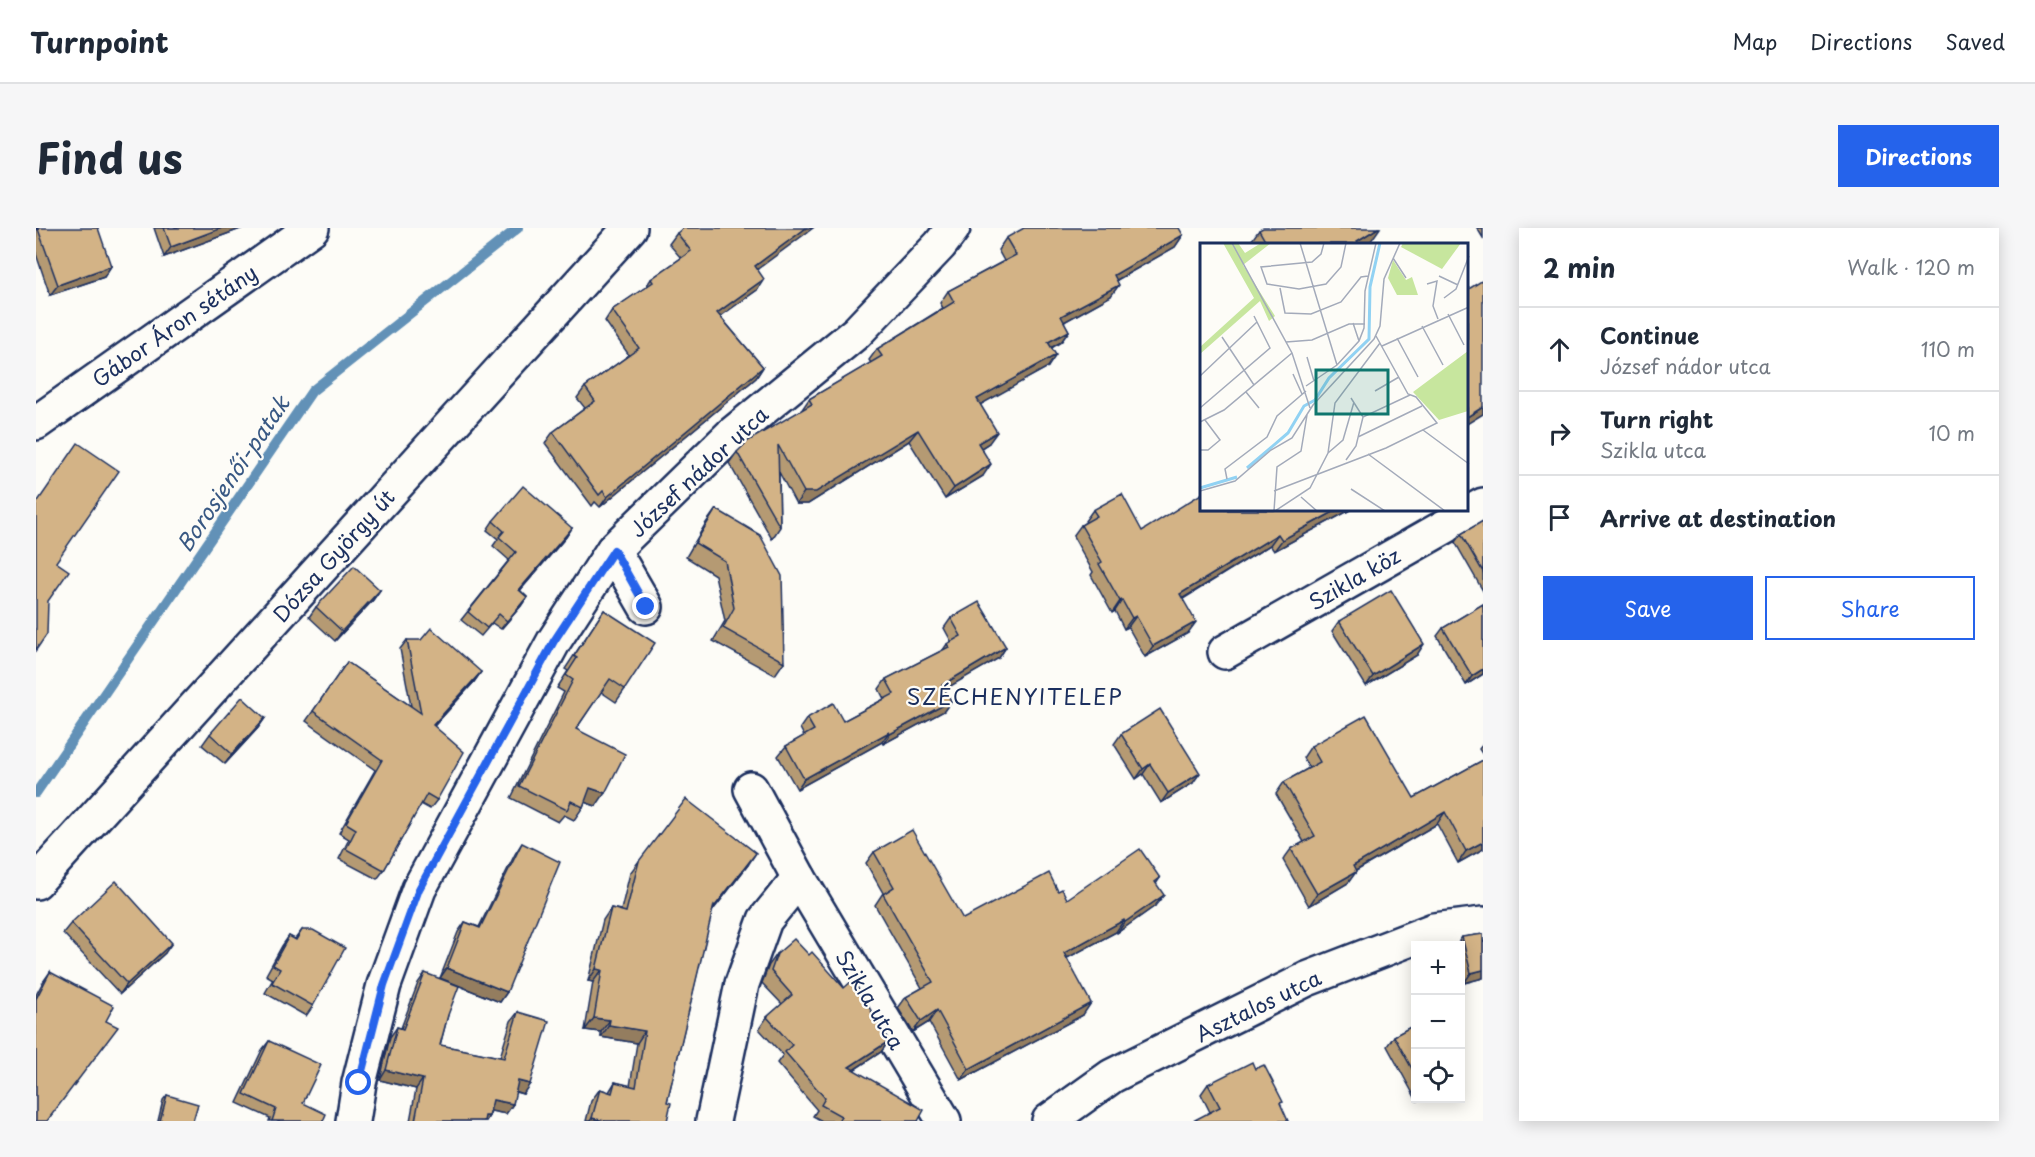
<!DOCTYPE html>
<html lang="en">
<head>
<meta charset="utf-8">
<style>
	:root { --surface:#fff; --page:#f6f6f7; --text:#1f2937; --muted:#747a83; --line:#e0e1e3; --accent:#2563eb }
	body { margin:0; font-family:"Playpen Sans",sans-serif; background:var(--page); color:var(--text) }
	.controls { position:absolute; right:18px; bottom:18px; display:grid; overflow:hidden; border-radius:0px; box-shadow:0 3px 15px #0003 }
	.controls button { width:54px; height:54px; display:grid; place-items:center; padding:0; border:0; border-bottom:2px solid var(--line); background:var(--surface); color:var(--text); font:30px sans-serif }
	.stop { position:absolute; width:18px; height:18px; margin:-14px; border:4px solid #2563eb; border-radius:50%; background:#fff }
	.stop.end { background:#2563eb; border-color:#fff; box-shadow:0 2px 6px #0008 }
	.list { margin:0; padding:0; list-style:none }
	h2 { display:flex; justify-content:space-between; align-items:center; height:78px; margin:0; padding:0 24px; font-size:26px }
	h2 small { font-size:20px; font-weight:400; color:var(--muted) }
	.list li { display:grid; grid-template-columns:39px 1fr auto; gap:18px; align-items:center; box-sizing:border-box; height:84px; padding:0 24px; border-top:2px solid var(--line) }
	.list b { display:block; font-size:22px; white-space:nowrap }
	.list p { margin:0; font-size:20px; white-space:nowrap; color:var(--muted) }
	.list em { font-size:20px; font-style:normal; color:var(--muted) }
	.actions { display:flex; gap:12px; padding:18px 24px }
	.actions a { flex:1; padding:14px 0; border:2px solid var(--accent); border-radius:0px; text-align:center; font-size:21px; color:var(--accent) }
	.actions .main { background:var(--accent); color:#fff }
	.icon { flex:none; width:33px; height:33px; fill:none; stroke:currentColor; stroke-width:2; stroke-linecap:round; stroke-linejoin:round }
	.map { position:relative; flex:none; width:1447px; height:893px; overflow:hidden; border-radius:0px }
	header { display:flex; align-items:center; gap:36px; box-sizing:border-box; height:84px; padding:0 30px; background:var(--surface); border-bottom:2px solid var(--line) }
	header strong { font-size:28px }
	nav { display:flex; gap:33px; margin-inline-start:auto; font-size:21px }
	.intro { display:flex; align-items:center; justify-content:space-between; box-sizing:border-box; height:144px; padding:0 36px }
	h1 { margin:0; font-size:42px }
	.button { padding:15px 27px; border-radius:0px; background:var(--accent); color:#fff; font-size:21px; font-weight:700 }
	main { display:flex; gap:36px; padding:0 36px }
	aside { flex:1; background:var(--surface); border-radius:0px; box-shadow:0 3px 15px #0003 }
	.map>svg:first-child { display:block }
	.lines { fill:none; stroke-linecap:round; stroke-linejoin:round }
	.stream { stroke:#6291b7; stroke-width:10 }
	.minor-casing { stroke:#1b2f5e; stroke-width:38 }
	.major-casing { stroke:#1b2f5e; stroke-width:38 }
	.minor { stroke:#fdfcf7; stroke-width:33 }
	.major { stroke:#fdfcf7; stroke-width:33 }
	.wall { fill:#b59a73; stroke:#1b2f5e; stroke-width:1.5 }
	.shaded-wall { fill:#947d5e; stroke:#1b2f5e; stroke-width:1.5 }
	.building { fill:#d3b386; stroke:#1b2f5e; stroke-width:1.5 }
	.route { stroke:#2563eb; stroke-width:8 }
	.labels { text-anchor:middle; dominant-baseline:central; stroke-width:4.5; stroke-linejoin:round; paint-order:stroke }
	.street-label { font-size:21px; fill:#1b2f5e; stroke:#fdfcf7 }
	.water-label { font-size:22px; font-style:italic; fill:#385883; stroke:#fdfcf7 }
	.neighbourhood-label { font-size:22px; letter-spacing:1.5px; fill:#1b2f5e; stroke:#fdfcf7 }
	.inset-river { fill:none; stroke:#91d2f3; stroke-width:3 }
	.inset-road { fill:none; stroke:#a3aaba; stroke-width:1.5 }
	.view { fill:#0f766e; fill-opacity:0.15; stroke:#0f766e; stroke-width:3 }
	.inset-edge { fill:none; stroke:#1b2f5e; stroke-width:3 }
</style>
</head>
<body>
<header>
<strong>Turnpoint</strong>
<nav><a>Map</a><a>Directions</a><a>Saved</a></nav>
</header>
<div class="intro"><h1>Find us</h1><a class="button">Directions</a></div>
<main>
<div class="map">
<svg width="1447" height="893" viewBox="0 0 1447 893">
	<rect width="100%" height="100%" fill="#fdfcf7"/>
	<filter id="ink" filterUnits="userSpaceOnUse"><feTurbulence type="fractalNoise" baseFrequency=".0167" numOctaves="2"/><feDisplacementMap in="SourceGraphic" scale="12" xChannelSelector="R" yChannelSelector="G"/><feConvolveMatrix kernelMatrix="1 2 1 2 8 2 1 2 1" color-interpolation-filters="sRGB"/></filter>
	<g filter="url(#ink)">
		<g class="lines">
			<path class="stream" d="M0,565L276,163L482,0"/>
			<defs>
				<g id="minor">
					<path d="M0,195L276,0"/>
					<path d="M577,322L610,379"/>
					<path d="M1189,424L1447,277"/>
					<path d="M715,561L763,650L908,893"/>
					<path d="M317,893L323,855L348,757L383,661L518,413L577,322L695,207L821,104L904,17L917,0"/>
					<path d="M677,893L706,756L729,692L763,650"/>
					<path d="M1013,893L1076,848L1271,751L1398,702L1447,696"/>
				</g>
				<path id="major" d="M0,654L594,0"/>
			</defs>
			<use href="#minor" class="minor-casing"/>
			<use href="#major" class="major-casing"/>
			<use href="#minor" class="minor"/>
			<use href="#major" class="major"/>
		</g>
		<g class="wall">
			<path d="M0,0L75,38L68,49L14,67L0,26Z"/>
			<path d="M118,0H207L128,29Z"/>
			<path d="M1441,0H1447V10Z"/>
			<path d="M1223,2L1335,13L1328,16H1213Z"/>
			<path d="M641,5L721,41V62L684,88L727,139L720,150L564,279L559,274L556,278L509,215L517,204L549,180L541,170L549,159L593,127L569,93L576,82L609,60L615,51L645,30L633,16Z"/>
			<path d="M1147,7L1139,19L1081,52L1075,68L1028,94L1033,103L1025,114L1016,120L1012,139L944,176L953,215L945,220L947,248L909,271L873,213L772,276H760L743,244L744,299L736,311L693,235L701,224L765,183L773,171L835,135L833,132L841,121L907,80L904,75L912,63L968,33L962,22L970,10Z"/>
			<path d="M680,281L748,434L739,447L677,413L689,393L679,347L650,329L670,295Z"/>
			<path d="M1057,282L1106,303L1165,282H1314L1238,323L1234,317L1147,371L1152,405L1109,429L1092,399L1088,401L1079,383L1076,385L1055,347L1057,344L1037,308L1045,297L1050,294L1049,293Z"/>
			<path d="M457,293L536,300L530,309L484,362L491,369L485,378L465,401L456,395L445,408L425,392L473,332L457,318L462,311L451,302Z"/>
			<path d="M1447,293V363L1419,314L1425,306Z"/>
			<path d="M344,362L337,372L299,413L273,389L280,379Z"/>
			<path d="M1447,376V446L1430,457L1401,408L1407,400Z"/>
			<path d="M568,382L589,461L580,474L565,464L540,501L560,578L549,574L547,579L538,592L528,587L522,594L475,570L528,464L521,460L532,443L529,441Z"/>
			<path d="M915,390L970,419L963,430L908,461L915,473L908,483L847,516L846,514L761,561L742,528L750,518L768,508L764,500L771,490L807,493L848,471L843,461L850,451L907,422L911,416L915,413L908,400Z"/>
			<path d="M1303,393L1381,427L1330,458L1296,403Z"/>
			<path d="M371,412L445,444L438,454L398,498L401,572L394,581L385,576L348,642L341,651L303,631L313,611L303,605L339,542L270,493L311,434L375,478L364,421Z"/>
			<path d="M229,490L222,500L189,536L166,517L174,506Z"/>
			<path d="M1085,506L1157,555L1125,575L1107,546L1100,551L1078,516Z"/>
			<path d="M1447,516V527L1443,521Z"/>
			<path d="M1275,518L1378,570L1447,532V621L1422,635L1401,596L1320,643L1312,655L1273,678L1247,632L1255,621L1268,614L1240,566L1248,554L1273,540L1267,530Z"/>
			<path d="M486,615L471,764L464,774L404,750L422,704L429,694L443,699L479,626Z"/>
			<path d="M838,624L927,691L1022,663L1031,671L1124,650L1120,656L1119,678L1081,705L1080,704L1031,730L1047,787L925,852L893,794L877,804L862,780L870,769L886,760L839,677L847,665L830,635Z"/>
			<path d="M603,633L712,637L676,683L631,874V893H550L555,873L564,861L573,864L579,854L594,858L601,815L565,809V804L549,802L557,754L552,753L567,692L575,680L585,682L594,645Z"/>
			<path d="M35,695L129,725L84,766L27,705Z"/>
			<path d="M266,702L277,778L270,788L229,765L237,751L230,747L246,718L253,708L259,711Z"/>
			<path d="M1447,706V750L1428,755L1425,741V717H1420L1426,709Z"/>
			<path d="M741,726L773,727L853,813L845,824L818,842L882,893H786L777,888L781,882L741,835L747,827L723,801L731,789L746,776L726,755L733,737Z"/>
			<path d="M14,744L0,893V767L7,754Z"/>
			<path d="M389,745L412,787L404,817L464,829L475,793L482,784L487,866L479,864L477,876L470,886L455,883L453,888L450,893H374L380,861L344,852L354,809L361,799L365,800L382,755Z"/>
			<path d="M1380,796V870H1385L1381,873L1351,818L1358,808Z"/>
			<path d="M233,813L267,875L287,893H233L234,890L201,875L226,822Z"/>
			<path d="M1219,841L1245,877L1174,884L1165,866L1172,856Z"/>
			<path d="M131,867L157,893H122L127,872Z"/>
		</g>
		<g class="shaded-wall">
			<path d="M186,0H207L128,29L135,19Z"/>
			<path d="M770,0H777L711,49L719,38Z"/>
			<path d="M1342,0H1344L1335,13L1328,16H1318L1321,13Z"/>
			<path d="M1147,7L1139,19L1070,58L1078,47Z"/>
			<path d="M75,38L68,49L14,67L22,57Z"/>
			<path d="M728,51L721,62L674,96L681,85Z"/>
			<path d="M1083,57L1075,68L1017,100L1025,88Z"/>
			<path d="M1033,103L1025,114L1004,126L1012,114Z"/>
			<path d="M1020,127L1012,139L933,183L941,171Z"/>
			<path d="M727,139L720,150L564,279L571,269Z"/>
			<path d="M1447,179V186L1431,196V189Z"/>
			<path d="M882,202L873,213L772,276H760L768,264Z"/>
			<path d="M961,204L953,215L934,227L942,215Z"/>
			<path d="M955,236L947,248L909,271L918,260Z"/>
			<path d="M1301,282H1314L1238,323L1246,312Z"/>
			<path d="M536,300L530,309L477,371L483,362Z"/>
			<path d="M1242,306L1234,317L1136,377L1144,366Z"/>
			<path d="M344,362L337,372L299,413L306,403Z"/>
			<path d="M491,369L485,378L465,401L471,393Z"/>
			<path d="M1086,372L1079,383L1076,385L1084,373Z"/>
			<path d="M1100,388L1092,399L1088,401L1096,390Z"/>
			<path d="M1160,394L1152,405L1109,429L1117,418Z"/>
			<path d="M1388,416L1381,427L1330,458L1337,448Z"/>
			<path d="M970,419L963,430L899,467L906,457Z"/>
			<path d="M1447,441V446L1430,457L1436,448Z"/>
			<path d="M445,444L438,454L390,507L397,497Z"/>
			<path d="M915,473L908,483L847,516L854,506Z"/>
			<path d="M229,490L222,500L189,536L196,526Z"/>
			<path d="M853,504L846,514L761,561L768,551Z"/>
			<path d="M1114,536L1107,546L1100,551L1107,541Z"/>
			<path d="M1164,545L1157,555L1125,575L1132,565Z"/>
			<path d="M554,560L569,565L560,578L545,573Z"/>
			<path d="M1409,584L1401,596L1309,649L1317,638Z"/>
			<path d="M1447,614V621L1422,635L1430,623Z"/>
			<path d="M720,625L712,637L671,690L679,678Z"/>
			<path d="M1320,644L1312,655L1273,678L1281,666Z"/>
			<path d="M1128,667L1119,678L1081,705L1089,694Z"/>
			<path d="M1088,692L1080,704L1020,736L1028,725Z"/>
			<path d="M136,715L129,725L84,766L91,756Z"/>
			<path d="M411,740L471,764L464,774L404,750Z"/>
			<path d="M560,741L566,742L557,754L552,753Z"/>
			<path d="M1447,742V750L1428,755L1435,745Z"/>
			<path d="M1055,775L1047,787L925,852L933,841Z"/>
			<path d="M901,782L893,794L877,804L885,793Z"/>
			<path d="M558,790L574,792L565,804L549,802Z"/>
			<path d="M573,797L609,803L601,815L565,809Z"/>
			<path d="M853,813L845,824L805,850L813,839Z"/>
			<path d="M350,842L387,851L380,861L344,852Z"/>
			<path d="M482,853L494,856L487,866L475,862Z"/>
			<path d="M457,872L477,876L470,886L450,882Z"/>
			<path d="M449,888H453L450,893H445Z"/>
			<path d="M556,890L569,893H554Z"/>
		</g>
		<g class="building">
			<path d="M0,0H62L75,38L22,57L2,1L0,2Z"/>
			<path d="M128,0H186L135,19Z"/>
			<path d="M647,0H770L719,38L728,51L681,85L727,139L571,269L567,263L563,267L517,204L559,173L549,159L603,120L576,82L617,54L615,51L655,23L641,5Z"/>
			<path d="M988,0H1143L1147,7L1078,47L1083,57L1025,88L1033,103L1012,114L1020,127L941,171L961,204L942,215L955,236L918,260L882,202L780,264H768L742,217L744,299L701,224L712,213L776,176L773,171L846,128L841,121L918,74L912,63L980,27L970,10Z"/>
			<path d="M1227,0H1342L1321,13L1323,16H1231L1223,2Z"/>
			<path d="M1447,52V179L1431,189V62Z"/>
			<path d="M42,215L83,243L20,334L33,343L12,373L11,406L0,422V276Z"/>
			<path d="M487,258L536,300L483,362L491,369L471,393L463,386L451,400L432,384L480,324L463,309L468,303L457,293Z"/>
			<path d="M1086,266L1106,303L1165,266V282H1301L1246,312L1242,306L1144,366L1160,394L1117,418L1100,388L1096,390L1086,372L1084,373L1063,336L1066,334L1045,297L1061,288L1057,282Z"/>
			<path d="M680,281L724,307L746,348L748,434L687,400L698,380L689,333L659,315Z"/>
			<path d="M1447,293V344L1425,306Z"/>
			<path d="M318,338L344,362L306,403L280,379Z"/>
			<path d="M1355,362L1388,416L1337,448L1303,393Z"/>
			<path d="M943,374L970,419L906,457L915,473L854,506L853,504L768,551L750,518L778,502L771,490L797,475L807,493L858,466L850,451L913,419L911,416L925,408L915,390Z"/>
			<path d="M1447,376V441L1436,448L1407,400Z"/>
			<path d="M568,382L619,415L589,461L574,451L540,501L589,526L569,565L554,560L547,579L535,573L531,582L483,558L537,452L530,447L541,430L538,428Z"/>
			<path d="M395,400L445,444L397,497L428,524L401,572L391,566L348,642L310,621L320,601L310,595L346,532L277,483L311,434L385,485L371,412H385Z"/>
			<path d="M206,469L229,490L196,526L174,506Z"/>
			<path d="M1124,481L1164,545L1132,565L1114,536L1107,541L1085,506Z"/>
			<path d="M1330,487L1378,570L1447,532V614L1430,623L1409,584L1317,638L1320,644L1281,666L1255,621L1279,608L1248,554L1284,534L1275,518Z"/>
			<path d="M650,571L720,625L679,678L678,677L631,874L635,875L631,893H569L556,890L564,861L576,865L579,854L600,859L609,803L573,797L574,792L558,790L566,742L560,741L575,680L590,684L603,633Z"/>
			<path d="M876,602L927,691L1013,645L1022,663L1026,661L1031,671L1104,621L1124,650L1119,654L1128,667L1089,694L1088,692L1028,725L1055,775L933,841L901,782L885,793L870,769L897,754L847,666L858,659L838,624Z"/>
			<path d="M486,615L524,634L471,764L411,740L429,694L444,700Z"/>
			<path d="M80,653L136,715L91,756L35,695Z"/>
			<path d="M266,702H277L309,720L277,778L236,755L244,741L237,737L253,708L260,712Z"/>
			<path d="M1447,706V742L1435,745L1426,709Z"/>
			<path d="M758,711L773,727L776,724L808,760L817,752L853,813L813,839L888,882L882,893H802L805,888L785,877L789,870L749,824L756,817L731,789L756,767L735,743L741,726Z"/>
			<path d="M14,744L78,778L70,793L82,799L11,893H0V771Z"/>
			<path d="M389,745L423,758L412,787L404,817L468,830L482,784L513,793L494,856L482,853L477,876L457,872L453,888H449L448,893H379L387,851L350,842L361,799L367,801Z"/>
			<path d="M1380,796V848L1358,808Z"/>
			<path d="M233,813L285,837L267,875L290,886L287,893H236L240,881L208,866Z"/>
			<path d="M1216,834L1219,841L1228,837L1247,874L1244,875L1252,893H1157L1184,879L1172,856Z"/>
			<path d="M131,867L162,876L157,893H124Z"/>
		</g>
	</g>
	<g class="lines" filter="url(#ink)">
		<path class="route" d="M323,855L348,757L383,661L518,413L578,322L610,379"/>
	</g>
	<g class="labels">
		<g class="street-label">
			<text transform="translate(138 97) rotate(-35)">Gábor Áron sétány</text>
			<text transform="translate(662 243) rotate(-43)">József nádor utca</text>
			<text transform="translate(297 327) rotate(-48)">Dózsa György út</text>
			<text transform="translate(1318 350) rotate(-30)">Szikla köz</text>
			<text transform="translate(835 771) rotate(59)">Szikla utca</text>
			<text transform="translate(1222 777) rotate(-26)">Asztalos utca</text>
		</g>
		<g class="water-label">
			<text transform="translate(196 245) rotate(-56)">Borosjenői-patak</text>
		</g>
		<g class="neighbourhood-label">
			<text x="979" y="467">SZÉCHENYITELEP</text>
		</g>
	</g>
	<g transform="translate(1164 15)">
		<rect width="268" height="268" fill="#fdfcf7"/>
		<path d="M193,17L206,37L212,34L218,52H197L188,35Z" fill="#c7e69e"/>
		<path d="M23,0H38L45,10L61,0H71L43,22L75,73L69,78L60,58L0,111V104L54,55ZM268,108V168L239,177L213,149Z" fill="#c7e69e"/>
		<path d="M203,0H261L242,26L201,4Z" fill="#c7e69e"/>
		<path class="inset-river" d="M47,225L88,190L104,163L115,157L129,135L169,96L170,44L180,0M0,245L37,234"/>
		<path class="inset-road" d="M32,0L92,110L110,165M100,0L137,122M124,0L121,11L112,19L61,24L67,41L99,46L126,41L141,24L146,0M193,15L206,35M239,33L258,42M227,41L237,38L233,63L238,76M80,45L85,70L111,71L141,59L161,34L168,33M244,55L256,46L269,13M248,71L264,102M153,80L159,98M222,83L243,122M22,94L54,142M197,95L218,134M86,99L112,97L149,81H165M182,103L269,64M107,114L114,138M93,131L102,151M0,133L57,79M106,143L137,122L159,98L164,85L165,48L176,0M175,148L199,134M46,149L59,165M151,155L163,174M0,165L70,105L54,73M0,179L24,167L92,110M223,187L269,221M158,194L222,163M0,207H8L20,197L5,177M128,210L143,197L154,159M168,211L245,268M146,217L156,203L163,174L210,152M27,236L25,226L67,194L77,173L106,148M151,246L185,268M0,248L35,238L71,207L92,195L113,162L174,96L180,83L184,36L200,0M74,248L186,205L237,180L216,154L208,151L176,93M101,254L117,268M74,268L77,224L101,208L107,172M75,268L110,245L128,210L135,160L180,100"/>
		<path class="view" d="M116,127H188V171H116Z"/>
		<rect width="268" height="268" class="inset-edge"/>
	</g>
</svg>
<div class="controls">
<button>+</button>
<button>−</button>
<button><svg class="icon" aria-label="locate" viewBox="0 0 24 24"><circle cx="12" cy="12" r="6"/><path d="M12 2v4M12 18v4M2 12h4M18 12h4"/></svg></button>
</div>
<div class="stop" style="left:323px;top:855px"></div>
<div class="stop end" style="left:610px;top:379px"></div>
</div>
<aside>
<h2>2 min<small>Walk · 120 m</small></h2>
<ul class="list">
<li><svg class="icon" aria-label="ahead" viewBox="0 0 24 24"><path d="M12 20V5M6 11l6-6 6 6"/></svg><div><b>Continue</b><p>József nádor utca</p></div><em>110 m</em></li>
<li><svg class="icon" aria-label="right" viewBox="0 0 24 24"><path d="M7 20v-9h11M14 6l5 5-5 5"/></svg><div><b>Turn right</b><p>Szikla utca</p></div><em>10 m</em></li>
<li><svg class="icon" aria-label="arrive" viewBox="0 0 24 24"><path d="M6 21V4h12l-3 4 3 4H6"/></svg><div><b>Arrive at destination</b></div></li>
</ul>
<div class="actions"><a class="main">Save</a><a>Share</a></div>
</aside>
</main>
</body>
</html>
